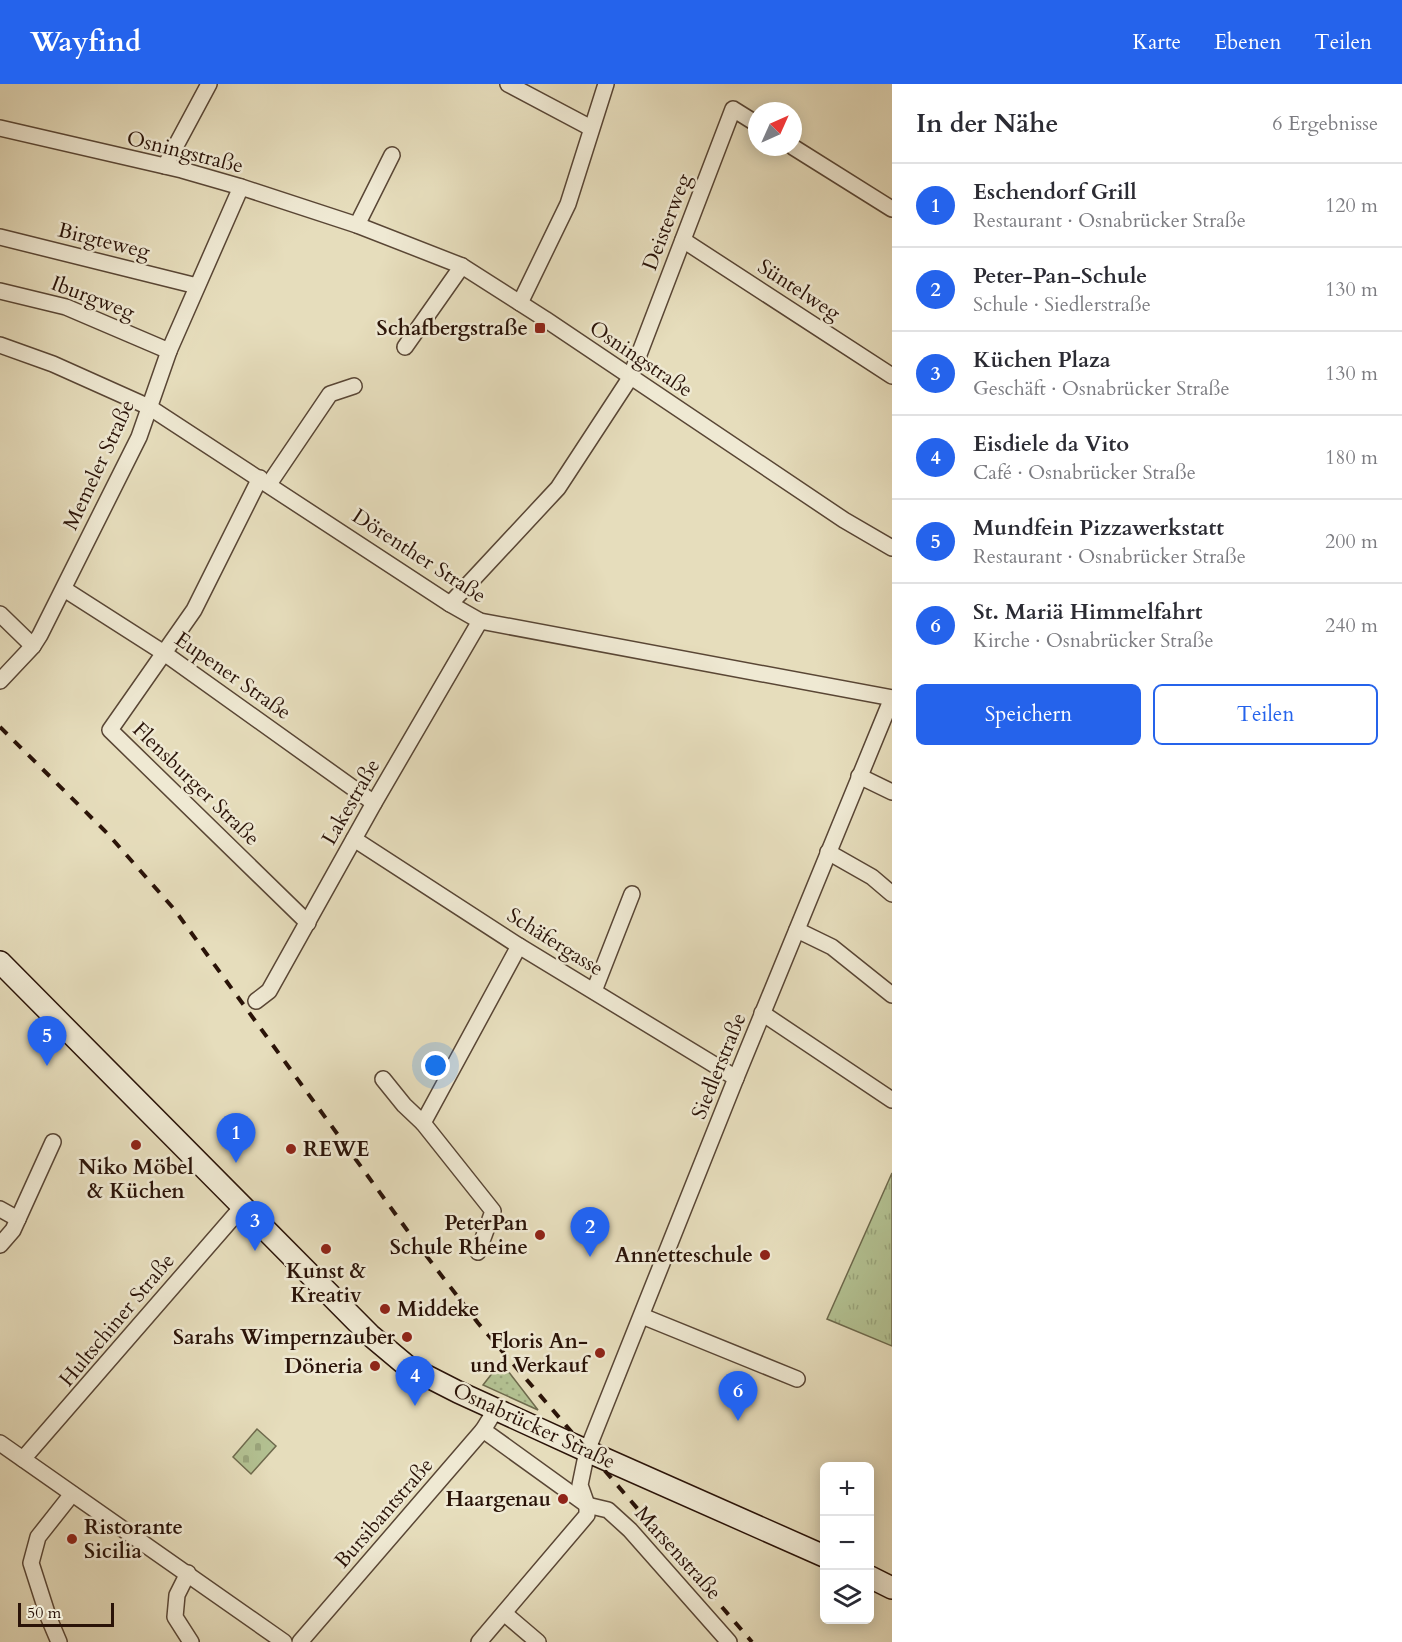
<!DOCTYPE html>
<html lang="de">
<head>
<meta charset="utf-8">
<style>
	:root { --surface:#fff; --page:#f2f2f3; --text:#2b2b33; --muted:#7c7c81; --line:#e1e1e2; --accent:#2563eb }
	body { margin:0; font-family:Cardo,serif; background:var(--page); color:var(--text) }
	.controls { position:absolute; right:18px; bottom:18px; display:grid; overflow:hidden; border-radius:9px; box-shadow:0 3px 15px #0003 }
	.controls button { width:54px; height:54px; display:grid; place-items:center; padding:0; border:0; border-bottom:2px solid var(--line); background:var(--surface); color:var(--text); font:30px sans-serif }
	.compass { position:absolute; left:748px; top:18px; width:54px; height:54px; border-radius:50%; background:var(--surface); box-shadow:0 3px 15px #0003; rotate:45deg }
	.scale { position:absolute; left:18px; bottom:15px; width:96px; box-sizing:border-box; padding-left:6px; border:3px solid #2a1308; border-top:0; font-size:16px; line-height:21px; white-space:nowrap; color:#2a1308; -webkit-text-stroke:4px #efe9d3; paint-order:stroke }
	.you { position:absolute; left:436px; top:982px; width:21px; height:21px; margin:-15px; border:4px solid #fff; border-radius:50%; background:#1a73e8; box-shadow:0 0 0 9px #1a73e833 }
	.badge { display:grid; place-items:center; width:39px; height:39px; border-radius:50%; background:var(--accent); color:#fff; font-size:20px; font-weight:700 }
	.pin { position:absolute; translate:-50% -50px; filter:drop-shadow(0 2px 3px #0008) }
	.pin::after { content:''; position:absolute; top:32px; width:21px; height:18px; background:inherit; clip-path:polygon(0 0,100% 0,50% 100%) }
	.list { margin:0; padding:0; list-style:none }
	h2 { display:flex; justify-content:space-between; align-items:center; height:78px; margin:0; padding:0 24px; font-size:26px }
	h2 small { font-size:20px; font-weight:400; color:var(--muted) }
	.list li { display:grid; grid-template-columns:39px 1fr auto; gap:18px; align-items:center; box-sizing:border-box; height:84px; padding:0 24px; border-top:2px solid var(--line) }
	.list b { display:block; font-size:22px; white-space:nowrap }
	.list p { margin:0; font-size:20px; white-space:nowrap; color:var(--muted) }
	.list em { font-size:20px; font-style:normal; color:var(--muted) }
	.actions { display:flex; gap:12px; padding:18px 24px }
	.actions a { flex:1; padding:14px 0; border:2px solid var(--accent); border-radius:9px; text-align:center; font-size:21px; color:var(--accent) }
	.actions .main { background:var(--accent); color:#fff }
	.icon { flex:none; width:33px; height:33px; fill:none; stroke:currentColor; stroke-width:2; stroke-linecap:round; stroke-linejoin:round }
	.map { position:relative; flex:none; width:892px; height:1558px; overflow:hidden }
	header { display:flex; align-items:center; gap:36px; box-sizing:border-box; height:84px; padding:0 30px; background:var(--accent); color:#fff }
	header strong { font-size:28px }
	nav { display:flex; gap:33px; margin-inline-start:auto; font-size:21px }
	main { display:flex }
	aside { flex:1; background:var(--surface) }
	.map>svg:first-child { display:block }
	.grass { fill:url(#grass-dots); stroke:#6e6a4d; stroke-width:1.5 }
	.cemetery { fill:url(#cemetery-stones); stroke:#6e6a4d; stroke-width:1.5 }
	.park { fill:url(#park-tufts); stroke:#6e6a4d; stroke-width:1.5 }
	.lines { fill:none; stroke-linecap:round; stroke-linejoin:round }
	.street-casing { stroke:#594635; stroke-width:18 }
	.secondary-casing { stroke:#2a1308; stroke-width:24 }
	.street { stroke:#efe9d3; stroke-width:15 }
	.secondary { stroke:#efe9d3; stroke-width:21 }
	.rail { stroke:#2a1308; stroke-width:4; stroke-dasharray:10 10; stroke-linecap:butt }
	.poi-dot { fill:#8f2418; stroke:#efe9d3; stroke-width:2 }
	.labels { text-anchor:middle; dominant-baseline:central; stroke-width:5; stroke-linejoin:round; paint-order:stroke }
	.street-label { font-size:21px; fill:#2a1308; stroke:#efe9d3 }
	.poi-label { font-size:21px; font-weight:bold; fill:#2a1308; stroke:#efe9d3; text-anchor:end }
</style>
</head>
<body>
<header>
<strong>Wayfind</strong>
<nav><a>Karte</a><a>Ebenen</a><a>Teilen</a></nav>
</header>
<main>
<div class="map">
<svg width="892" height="1558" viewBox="0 0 892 1558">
	<defs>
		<pattern id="grass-dots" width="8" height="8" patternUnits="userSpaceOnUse" patternTransform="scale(1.5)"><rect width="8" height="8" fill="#b3c192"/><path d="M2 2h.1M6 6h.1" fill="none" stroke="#9aa57c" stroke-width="1.8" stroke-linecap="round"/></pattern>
		<pattern id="cemetery-stones" width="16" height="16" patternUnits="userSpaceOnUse" patternTransform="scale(1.5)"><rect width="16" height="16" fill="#b3c192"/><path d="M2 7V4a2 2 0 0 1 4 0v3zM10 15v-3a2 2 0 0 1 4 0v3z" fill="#9aa57c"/></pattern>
		<pattern id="park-tufts" width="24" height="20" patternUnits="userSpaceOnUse" patternTransform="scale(1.5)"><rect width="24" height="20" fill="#b3c192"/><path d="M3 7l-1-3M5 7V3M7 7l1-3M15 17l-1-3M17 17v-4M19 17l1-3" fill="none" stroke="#9aa57c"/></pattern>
	</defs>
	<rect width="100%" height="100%" fill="#e6ddbc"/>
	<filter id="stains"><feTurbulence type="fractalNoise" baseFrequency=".00333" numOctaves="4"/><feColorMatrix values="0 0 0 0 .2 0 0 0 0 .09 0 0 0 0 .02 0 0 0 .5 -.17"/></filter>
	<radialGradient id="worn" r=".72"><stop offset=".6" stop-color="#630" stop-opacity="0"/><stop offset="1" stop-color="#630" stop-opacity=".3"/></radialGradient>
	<path class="grass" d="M501,1278L538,1326L483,1301Z"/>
	<path class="cemetery" d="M257,1345L276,1362L251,1390L233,1373Z"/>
	<path class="park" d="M892,1089V1262L827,1235Z"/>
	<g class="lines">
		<defs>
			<g id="street">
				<path d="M508,0L591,44"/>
				<path d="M0,44L182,86L241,103L357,141L462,182L545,235L844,436L892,464"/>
				<path d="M793,63L892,125"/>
				<path d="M165,82L209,0"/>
				<path d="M357,141L392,71"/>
				<path d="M0,153L197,202"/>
				<path d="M683,156L892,292"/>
				<path d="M0,207L66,223L169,267"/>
				<path d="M520,219L568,120L606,0"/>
				<path d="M0,261L53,280L149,323L450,520L480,537L892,614"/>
				<path d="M405,263L462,182"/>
				<path d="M260,394L194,526L110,646L308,839"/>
				<path d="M269,400L330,310L354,302"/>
				<path d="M64,505L164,569L374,719"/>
				<path d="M450,520L558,404L630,294L733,25L757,40"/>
				<path d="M0,530L33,562"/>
				<path d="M0,597L33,562L40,551L139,353L169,267L241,103"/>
				<path d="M859,692L892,708"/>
				<path d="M354,755L519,862L736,994"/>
				<path d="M828,768L872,793L892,810"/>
				<path d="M797,846L832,863L892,911"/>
				<path d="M594,907L632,810"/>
				<path d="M256,917L269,907L374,719L480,537"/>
				<path d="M762,929L892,1016"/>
				<path d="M383,995L404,1021L423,1039"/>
				<path d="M0,1125L18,1135"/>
				<path d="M0,1161L13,1146L53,1058"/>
				<path d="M478,1168L493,1127L423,1039L519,862"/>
				<path d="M642,1232L797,1295"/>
				<path d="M483,1346L587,1421L608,1426L630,1446L729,1558"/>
				<path d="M0,1359L284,1558"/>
				<path d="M23,1375L242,1123"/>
				<path d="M188,1489L177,1511L175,1533L191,1558"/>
				<path d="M504,1529L538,1558"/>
				<path d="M59,1558L48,1532L31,1479L38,1453L72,1410"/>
				<path d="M300,1558L483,1346L496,1325"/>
				<path d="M479,1558L587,1431V1421L580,1401L587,1367L736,994L892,614"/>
			</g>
			<g id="secondary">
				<path d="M0,878L370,1251L407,1282L458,1308L587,1367L824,1472"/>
				<path d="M870,1493L892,1504"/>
			</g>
		</defs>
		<use href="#street" class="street-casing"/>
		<use href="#secondary" class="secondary-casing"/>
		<use href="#street" class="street"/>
		<use href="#secondary" class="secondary"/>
		<path class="rail" d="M0,643L107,749L174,825L415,1157L478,1239L752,1558"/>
	</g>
	<g class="poi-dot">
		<rect x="534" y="238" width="12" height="12" rx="3"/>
		<circle cx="136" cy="1061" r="6"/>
		<circle cx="291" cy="1065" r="6"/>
		<circle cx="540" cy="1151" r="6"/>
		<circle cx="326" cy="1165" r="6"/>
		<circle cx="765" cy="1171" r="6"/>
		<circle cx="385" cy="1225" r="6"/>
		<circle cx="407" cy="1253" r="6"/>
		<circle cx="600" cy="1269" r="6"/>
		<circle cx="375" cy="1282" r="6"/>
		<circle cx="563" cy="1415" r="6"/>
		<circle cx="72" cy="1455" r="6"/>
	</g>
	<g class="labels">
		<g class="street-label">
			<text transform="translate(185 68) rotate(14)">Osningstraße</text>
			<text transform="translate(667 138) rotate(-69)">Deisterweg</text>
			<text transform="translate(104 157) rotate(14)">Birgteweg</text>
			<text transform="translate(799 206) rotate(33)">Süntelweg</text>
			<text transform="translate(93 214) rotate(21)">Iburgweg</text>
			<text transform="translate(641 275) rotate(34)">Osningstraße</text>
			<text transform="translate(99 381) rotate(-65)">Memeler Straße</text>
			<text transform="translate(419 472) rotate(33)">Dörenther Straße</text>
			<text transform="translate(233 592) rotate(35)">Eupener Straße</text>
			<text transform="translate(196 700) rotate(44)">Flensburger Straße</text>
			<text transform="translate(351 718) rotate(-60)">Lakestraße</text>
			<text transform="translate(555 858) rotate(32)">Schäfergasse</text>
			<text transform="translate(719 982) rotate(-68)">Siedlerstraße</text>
			<text transform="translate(117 1236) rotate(-50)">Hultschiner Straße</text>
			<text transform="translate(534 1342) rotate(25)">Osnabrücker Straße</text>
			<text transform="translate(384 1429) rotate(-49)">Bursibantstraße</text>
			<text transform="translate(678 1469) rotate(48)">Marsenstraße</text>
		</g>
		<g class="poi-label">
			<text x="528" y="244">Schafbergstraße</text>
			<text x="303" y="1065" text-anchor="start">REWE</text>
			<text x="136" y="1083" text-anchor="middle">Niko Möbel<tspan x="136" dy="24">&amp; Küchen</tspan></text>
			<text x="528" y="1139">PeterPan<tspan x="528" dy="24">Schule Rheine</tspan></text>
			<text x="753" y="1171">Annetteschule</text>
			<text x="326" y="1187" text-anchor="middle">Kunst &amp;<tspan x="326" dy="24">Kreativ</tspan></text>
			<text x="397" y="1225" text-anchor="start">Middeke</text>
			<text x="395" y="1253">Sarahs Wimpernzauber</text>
			<text x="588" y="1257">Floris An-<tspan x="588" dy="24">und Verkauf</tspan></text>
			<text x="363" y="1282">Döneria</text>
			<text x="551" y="1415">Haargenau</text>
			<text x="84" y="1443" text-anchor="start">Ristorante<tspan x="84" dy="24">Sicilia</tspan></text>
		</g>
	</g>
	<rect width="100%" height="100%" filter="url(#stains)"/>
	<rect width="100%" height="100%" fill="url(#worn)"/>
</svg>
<div class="controls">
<button>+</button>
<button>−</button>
<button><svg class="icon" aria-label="layers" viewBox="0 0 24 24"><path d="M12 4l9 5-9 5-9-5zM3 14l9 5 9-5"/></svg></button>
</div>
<svg class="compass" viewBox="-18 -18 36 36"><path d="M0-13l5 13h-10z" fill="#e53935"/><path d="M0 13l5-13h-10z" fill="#7c7c81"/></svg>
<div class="scale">50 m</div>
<div class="you"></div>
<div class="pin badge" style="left:236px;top:1079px">1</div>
<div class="pin badge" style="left:590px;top:1173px">2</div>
<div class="pin badge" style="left:255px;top:1167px">3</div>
<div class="pin badge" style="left:415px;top:1322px">4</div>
<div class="pin badge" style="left:47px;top:982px">5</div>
<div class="pin badge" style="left:738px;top:1337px">6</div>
</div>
<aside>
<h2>In der Nähe<small>6 Ergebnisse</small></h2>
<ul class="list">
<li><span class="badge">1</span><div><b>Eschendorf Grill</b><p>Restaurant · Osnabrücker Straße</p></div><em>120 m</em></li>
<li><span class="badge">2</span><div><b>Peter-Pan-Schule</b><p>Schule · Siedlerstraße</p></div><em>130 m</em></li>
<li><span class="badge">3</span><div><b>Küchen Plaza</b><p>Geschäft · Osnabrücker Straße</p></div><em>130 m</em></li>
<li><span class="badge">4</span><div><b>Eisdiele da Vito</b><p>Café · Osnabrücker Straße</p></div><em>180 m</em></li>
<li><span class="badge">5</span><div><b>Mundfein Pizzawerkstatt</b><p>Restaurant · Osnabrücker Straße</p></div><em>200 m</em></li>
<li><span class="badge">6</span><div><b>St. Mariä Himmelfahrt</b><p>Kirche · Osnabrücker Straße</p></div><em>240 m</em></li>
</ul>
<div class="actions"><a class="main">Speichern</a><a>Teilen</a></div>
</aside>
</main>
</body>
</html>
